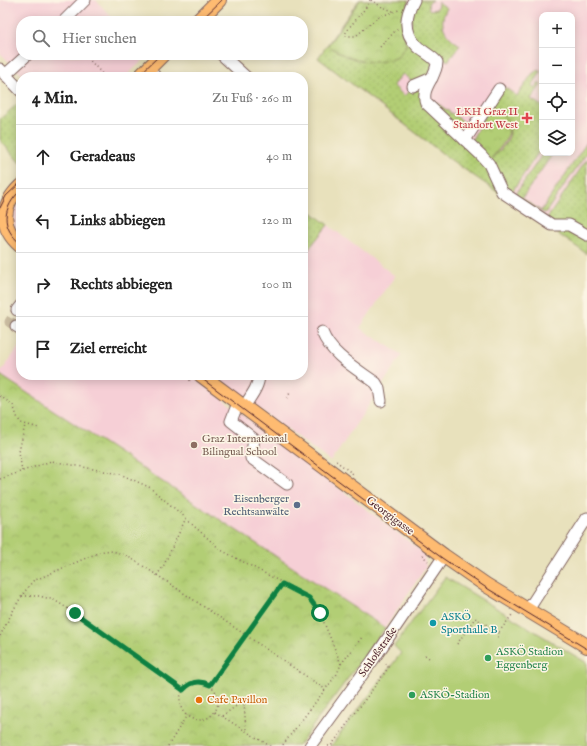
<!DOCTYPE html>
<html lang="de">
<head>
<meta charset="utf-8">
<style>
	:root { --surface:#fff; --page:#f2f2f2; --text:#222; --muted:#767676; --line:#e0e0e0 }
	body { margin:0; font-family:"IM FELL English",serif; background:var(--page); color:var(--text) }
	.controls { position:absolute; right:12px; top:12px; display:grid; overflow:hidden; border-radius:8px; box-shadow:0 2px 10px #0003 }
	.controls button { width:36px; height:36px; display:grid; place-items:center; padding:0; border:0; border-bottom:1px solid var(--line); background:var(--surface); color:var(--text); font:20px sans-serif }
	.stop { position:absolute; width:12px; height:12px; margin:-9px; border:3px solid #0b8043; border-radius:50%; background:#fff }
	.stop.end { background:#0b8043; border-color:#fff; box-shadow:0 1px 4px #0008 }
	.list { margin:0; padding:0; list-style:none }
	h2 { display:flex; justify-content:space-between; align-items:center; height:52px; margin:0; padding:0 16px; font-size:17px }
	h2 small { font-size:13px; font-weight:400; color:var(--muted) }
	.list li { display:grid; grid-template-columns:26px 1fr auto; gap:12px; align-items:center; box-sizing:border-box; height:64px; padding:0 16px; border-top:1px solid var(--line) }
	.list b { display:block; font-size:15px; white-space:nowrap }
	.list em { font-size:13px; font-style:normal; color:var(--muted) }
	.icon { flex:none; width:22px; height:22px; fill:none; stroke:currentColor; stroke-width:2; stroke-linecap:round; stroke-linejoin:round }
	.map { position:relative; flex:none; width:587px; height:746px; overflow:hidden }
	.search { position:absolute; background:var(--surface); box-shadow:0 2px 10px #0003; left:16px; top:16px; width:292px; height:44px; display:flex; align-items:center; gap:10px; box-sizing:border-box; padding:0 14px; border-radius:16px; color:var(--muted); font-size:15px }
	.panel { position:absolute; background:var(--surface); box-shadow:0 2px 10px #0003; left:16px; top:72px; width:292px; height:308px; border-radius:16px }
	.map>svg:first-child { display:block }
	.built { fill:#f6cfd6; fill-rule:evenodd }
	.grass { fill:url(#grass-dots); stroke:#7e7650 }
	.park { fill:url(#park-crowns); stroke:#7e7650 }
	.pitch { fill:#b2ce74; stroke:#7e7650 }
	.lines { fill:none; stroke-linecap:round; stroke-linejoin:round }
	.minor-tunnel { stroke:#c8ba9f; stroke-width:11; stroke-dasharray:11 5.5; stroke-linecap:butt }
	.minor-casing { stroke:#81635e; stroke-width:13 }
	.major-casing { stroke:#81635e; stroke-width:16 }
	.path { stroke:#81635e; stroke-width:1.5; stroke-dasharray:1 3; stroke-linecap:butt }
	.minor { stroke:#fff; stroke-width:11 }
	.major { stroke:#febb71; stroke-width:14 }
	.tram { stroke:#4a1f2b; stroke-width:1 }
	.route { stroke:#0b8043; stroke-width:5 }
	.health-dot { fill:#e0444e; stroke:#fcf5e5; stroke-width:1.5 }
	.education-dot { fill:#8d6e63; stroke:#fcf5e5; stroke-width:1.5 }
	.service-dot { fill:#5c6f8a; stroke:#fcf5e5; stroke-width:1.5 }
	.culture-dot { fill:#0f9aa8; stroke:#fcf5e5; stroke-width:1.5 }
	.leisure-dot { fill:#2e9e5b; stroke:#fcf5e5; stroke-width:1.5 }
	.food-dot { fill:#e8710a; stroke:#fcf5e5; stroke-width:1.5 }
	.labels { text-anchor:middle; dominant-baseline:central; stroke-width:3; stroke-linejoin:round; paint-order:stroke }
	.health-label { font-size:11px; fill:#be3a42; stroke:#fcf5e5; text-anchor:end }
	.education-label { font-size:11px; fill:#785e54; stroke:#fcf5e5; text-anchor:start }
	.service-label { font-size:11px; fill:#4e5e75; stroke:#fcf5e5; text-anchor:end }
	.street-label { font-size:11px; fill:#4a1f2b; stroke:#fcf5e5 }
	.culture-label { font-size:11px; fill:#0d838f; stroke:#fcf5e5; text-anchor:start }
	.leisure-label { font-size:11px; fill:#27864d; stroke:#fcf5e5; text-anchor:start }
	.food-label { font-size:11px; fill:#c56008; stroke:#fcf5e5; text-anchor:start }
</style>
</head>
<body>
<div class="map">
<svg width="587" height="746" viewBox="0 0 587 746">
	<defs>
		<pattern id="grass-dots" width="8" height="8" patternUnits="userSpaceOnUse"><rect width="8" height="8" fill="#b2ce74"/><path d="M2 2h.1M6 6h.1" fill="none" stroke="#9bb065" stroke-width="1.8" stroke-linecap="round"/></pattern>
		<pattern id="park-crowns" width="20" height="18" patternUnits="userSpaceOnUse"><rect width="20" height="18" fill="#b2ce74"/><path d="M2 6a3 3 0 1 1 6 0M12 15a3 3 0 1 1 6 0" fill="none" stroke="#9bb065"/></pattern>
	</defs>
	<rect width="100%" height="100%" fill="#fcf5e5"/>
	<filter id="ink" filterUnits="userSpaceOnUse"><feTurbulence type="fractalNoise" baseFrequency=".025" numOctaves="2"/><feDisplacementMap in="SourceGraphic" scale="8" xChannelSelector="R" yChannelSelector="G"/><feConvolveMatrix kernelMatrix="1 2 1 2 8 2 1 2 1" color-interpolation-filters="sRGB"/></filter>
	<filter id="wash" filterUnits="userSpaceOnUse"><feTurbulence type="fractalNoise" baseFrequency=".012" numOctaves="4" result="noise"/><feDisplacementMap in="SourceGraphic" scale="16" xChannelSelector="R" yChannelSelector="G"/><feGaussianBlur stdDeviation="0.9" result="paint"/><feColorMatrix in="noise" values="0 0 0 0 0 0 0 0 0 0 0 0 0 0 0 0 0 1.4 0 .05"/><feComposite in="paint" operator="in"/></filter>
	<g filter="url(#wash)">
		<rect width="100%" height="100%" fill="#e8e1bc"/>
		<g class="built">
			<path d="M0,0H96L115,21H21V55L148,56L125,77H24L0,53Z"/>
			<path d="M359,0H587V254L407,127L318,58ZM542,15H572V153H542Z"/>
			<path d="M21,202V230L18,231L13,227L11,213L13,209Z"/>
			<path d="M328,225L395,276L360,328L402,355L331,462L213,375H303V256Z"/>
			<path d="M21,344V375H191L424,553L426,567L385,628L0,375V373Z"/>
		</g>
		<g class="grass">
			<path d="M359,0H368L404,18L431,61L432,66L429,76L414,83L403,74L393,85L404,96L410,90L426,83L420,93L483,161L509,198L587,238V254L451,160L318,58Z"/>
			<path d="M417,0H433L428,3L429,10L437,9L438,2L447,8C437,25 446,36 460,45L448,61L416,41L410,32L414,4Z"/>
			<path d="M538,70L541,72L532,86L535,88L539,83L541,85L531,99L542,106V147L510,195L489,161C495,155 504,147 508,139C515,124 501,112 489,106L503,86L517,96L532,74Z"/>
			<path d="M428,97L467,124L480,105L482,106L468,126L460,129Z"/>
			<path d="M21,101V164L0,140V119Z"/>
			<path d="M587,142V153L546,212L544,213L513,198L543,153H550L552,155L522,198L541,211Z"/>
			<path d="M587,159V234L546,220Z"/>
			<path d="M303,206L328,225L303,256Z"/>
		</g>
		<g class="park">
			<path d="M360,0H409L405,32L406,45L398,57C374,67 348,61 328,45Z"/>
			<path d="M490,106C524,124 506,141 489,161L472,139Z"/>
			<path d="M0,375L385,628L298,746H0Z"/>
		</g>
		<path class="pitch" d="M445,577L587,663V746H331L401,653L394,646Z"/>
	</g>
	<g filter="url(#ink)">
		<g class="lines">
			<path class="minor-tunnel" d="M16,326L10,322L17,310"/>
			<defs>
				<g id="minor">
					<path d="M414,0C405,16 403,32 417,46C423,52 431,55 437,62C437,77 420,88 426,103L481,155L489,164L502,192L552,225H569L587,235"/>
					<path d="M64,21L85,0"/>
					<path d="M222,55L246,77"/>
					<path d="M0,69L21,91"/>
					<path d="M147,70L156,77"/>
					<path d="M5,75L27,55"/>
					<path d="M413,86L432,78"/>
					<path d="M465,140L499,89"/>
					<path d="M17,310L21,305"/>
					<path d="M16,326L21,329"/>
					<path d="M322,332C331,355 357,369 376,383L379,388L381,401"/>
					<path d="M238,403L231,421L254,439L251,458L287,484"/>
					<path d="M244,407C250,397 259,387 259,375"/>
					<path d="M528,610L587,518"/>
					<path d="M310,746L373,660L444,556"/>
				</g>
				<g id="major">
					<path d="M198,21L219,0"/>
					<path d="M140,77L162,55"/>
					<path d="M21,186C0,206 0,228 21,246"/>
					<path d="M201,375L444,556L486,585L587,646"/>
				</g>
			</defs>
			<use href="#minor" class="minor-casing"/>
			<use href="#major" class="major-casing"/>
			<g class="path">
				<path d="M370,0C364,13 352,22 345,34L346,36H356L378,17L399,10"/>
				<path d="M371,0L382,7L393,11"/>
				<path d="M380,47L398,28"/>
				<path d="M85,55L105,77"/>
				<path d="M183,375L191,381"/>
				<path d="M0,396L13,405L18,419L21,423L39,428"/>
				<path d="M287,398L290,393"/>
				<path d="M336,461L353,474"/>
				<path d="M22,471L19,452L25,425"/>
				<path d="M0,479L51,461L120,474L149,487L186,518L163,567L157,575C140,565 119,546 100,552L33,581C19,597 10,617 0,636"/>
				<path d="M186,519L221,550L309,597L320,613L341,664L337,674L282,746"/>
				<path d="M422,555L428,561"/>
				<path d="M157,575L325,689"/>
				<path d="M22,596H39L54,600L75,613L183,690"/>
				<path d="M499,632L512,615"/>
				<path d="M457,644L475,618L499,632L497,640"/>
				<path d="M425,655L429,658"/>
				<path d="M341,664L363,636"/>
				<circle cx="199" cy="701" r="19"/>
				<path d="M210,685L282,584"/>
				<path d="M215,712L270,746"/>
				<path d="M222,716L242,702L244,703L246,730"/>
				<path d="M168,746L187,715"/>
				<path d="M328,746H331L386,671L388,667L384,661"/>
			</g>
			<use href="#minor" class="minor"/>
			<use href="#major" class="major"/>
			<g class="tram">
				<path d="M200,21L222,0"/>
				<path d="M137,77L160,55"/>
				<path d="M21,190C2,208 0,227 21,244"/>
				<path d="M0,208L6,196L21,182"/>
				<path d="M197,375L442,558L485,587L587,649"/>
			</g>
		</g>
	</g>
	<g class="lines" filter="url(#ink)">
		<path class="route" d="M75,613L183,690C191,681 200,680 210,685L282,584L309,598L320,613"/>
	</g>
	<path class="health-dot" d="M525 112h4v4h4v4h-4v4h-4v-4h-4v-4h4z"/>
	<circle class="education-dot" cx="194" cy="445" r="4"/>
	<circle class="service-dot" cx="297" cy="505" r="4"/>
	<circle class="culture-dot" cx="433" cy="623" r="4"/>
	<g class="leisure-dot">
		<circle cx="488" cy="658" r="4"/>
		<circle cx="412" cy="695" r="4"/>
	</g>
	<circle class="food-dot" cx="199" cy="700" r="4"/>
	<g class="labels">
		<g class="health-label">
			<text x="518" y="112">LKH Graz II<tspan x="518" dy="13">Standort West</tspan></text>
		</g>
		<g class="education-label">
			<text x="202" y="439">Graz International<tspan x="202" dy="13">Bilingual School</tspan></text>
		</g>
		<g class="service-label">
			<text x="289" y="499">Eisenberger<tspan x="289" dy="13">Rechtsanwälte</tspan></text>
		</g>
		<g class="street-label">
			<text transform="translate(390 516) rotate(37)">Georgigasse</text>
			<text transform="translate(378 652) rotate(-55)">Schloßstraße</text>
		</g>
		<g class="culture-label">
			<text x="441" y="617">ASKÖ<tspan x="441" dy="13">Sporthalle B</tspan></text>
		</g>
		<g class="leisure-label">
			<text x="496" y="652">ASKÖ Stadion<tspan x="496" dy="13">Eggenberg</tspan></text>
			<text x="420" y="695">ASKÖ-Stadion</text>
		</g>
		<g class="food-label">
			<text x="207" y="700">Cafe Pavillon</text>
		</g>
	</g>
</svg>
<div class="controls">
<button>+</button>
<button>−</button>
<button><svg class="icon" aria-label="locate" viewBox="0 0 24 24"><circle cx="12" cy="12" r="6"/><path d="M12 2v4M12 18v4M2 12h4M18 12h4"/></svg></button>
<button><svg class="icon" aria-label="layers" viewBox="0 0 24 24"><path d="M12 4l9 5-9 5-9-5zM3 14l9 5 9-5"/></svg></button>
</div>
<div class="stop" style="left:320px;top:613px"></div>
<div class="stop end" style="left:75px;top:613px"></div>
<div class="search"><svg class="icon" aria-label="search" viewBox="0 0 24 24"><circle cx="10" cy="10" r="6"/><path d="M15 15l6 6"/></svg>Hier suchen</div>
<section class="panel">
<h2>4 Min.<small>Zu Fuß · 260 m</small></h2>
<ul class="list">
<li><svg class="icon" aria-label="ahead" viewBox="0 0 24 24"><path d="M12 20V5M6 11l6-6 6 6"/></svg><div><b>Geradeaus</b></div><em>40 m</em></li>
<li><svg class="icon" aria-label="left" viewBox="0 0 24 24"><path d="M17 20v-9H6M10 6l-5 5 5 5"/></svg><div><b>Links abbiegen</b></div><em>120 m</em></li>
<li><svg class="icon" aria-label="right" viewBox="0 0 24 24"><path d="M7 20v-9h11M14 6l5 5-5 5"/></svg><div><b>Rechts abbiegen</b></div><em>100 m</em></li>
<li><svg class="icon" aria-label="arrive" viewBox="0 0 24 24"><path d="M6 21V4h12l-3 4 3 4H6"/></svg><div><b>Ziel erreicht</b></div></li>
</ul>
</section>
</div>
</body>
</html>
